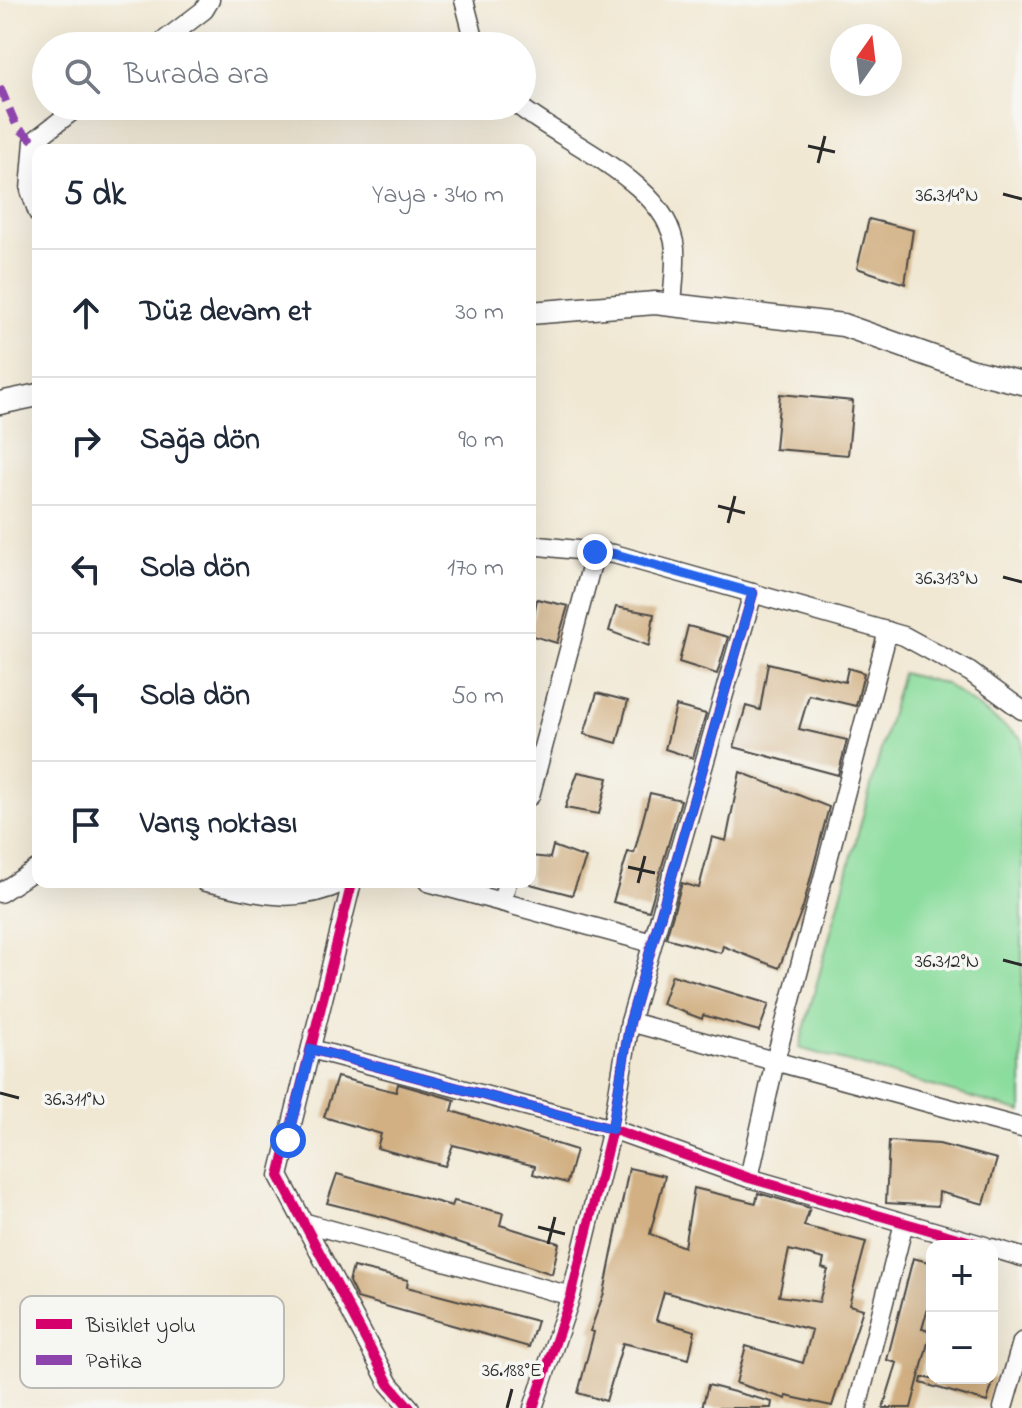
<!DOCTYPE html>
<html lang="tr">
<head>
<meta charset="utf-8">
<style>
	:root { --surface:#fff; --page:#f6f6f7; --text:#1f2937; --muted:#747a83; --line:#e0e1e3 }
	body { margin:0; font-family:"Indie Flower",sans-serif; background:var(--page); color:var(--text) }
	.controls { position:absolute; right:24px; bottom:24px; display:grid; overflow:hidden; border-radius:16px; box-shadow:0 8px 32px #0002 }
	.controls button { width:72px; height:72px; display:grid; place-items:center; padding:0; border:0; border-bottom:2px solid var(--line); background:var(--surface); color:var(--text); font:40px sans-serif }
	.compass { position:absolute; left:830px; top:24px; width:72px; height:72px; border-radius:50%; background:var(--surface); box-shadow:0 8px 32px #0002; rotate:14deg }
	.stop { position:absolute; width:24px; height:24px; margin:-18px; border:6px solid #2563eb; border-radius:50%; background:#fff }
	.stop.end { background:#2563eb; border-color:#fff; box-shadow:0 2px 8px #0008 }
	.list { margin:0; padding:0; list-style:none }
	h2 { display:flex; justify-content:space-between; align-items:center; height:104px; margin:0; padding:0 32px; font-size:34px }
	h2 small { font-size:26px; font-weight:400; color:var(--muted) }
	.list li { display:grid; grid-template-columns:52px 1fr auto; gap:24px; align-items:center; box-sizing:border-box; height:128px; padding:0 32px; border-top:2px solid var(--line) }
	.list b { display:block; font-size:30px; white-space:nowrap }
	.list em { font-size:26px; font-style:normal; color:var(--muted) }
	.icon { flex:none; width:44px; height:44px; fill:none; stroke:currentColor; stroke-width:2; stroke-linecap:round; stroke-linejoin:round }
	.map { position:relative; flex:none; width:1022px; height:1408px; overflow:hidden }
	.search { position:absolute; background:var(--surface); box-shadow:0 8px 32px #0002; left:32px; top:32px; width:504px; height:88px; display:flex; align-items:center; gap:20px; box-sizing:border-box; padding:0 28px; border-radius:44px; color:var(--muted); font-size:30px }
	.panel { position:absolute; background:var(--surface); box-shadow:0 8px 32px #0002; left:32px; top:144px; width:504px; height:744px; border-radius:16px }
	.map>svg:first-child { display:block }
	.green { fill:#8bdd9d; stroke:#5b8464; stroke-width:2 }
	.building { fill:#d2b083; fill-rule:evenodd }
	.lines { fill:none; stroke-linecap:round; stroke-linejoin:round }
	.minor-casing { stroke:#494744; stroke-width:21 }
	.tertiary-casing { stroke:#494744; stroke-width:25 }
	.minor { stroke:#fff; stroke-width:18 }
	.tertiary { stroke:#fff; stroke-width:22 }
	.quiet { stroke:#8e44ad; stroke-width:8; stroke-dasharray:16 8; stroke-linecap:butt }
	.cycleway-casing { stroke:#f6f6f2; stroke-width:15 }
	.cycleway { stroke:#d6006c; stroke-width:10 }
	.route { stroke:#2563eb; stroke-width:10 }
	.ticks { fill:none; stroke:#2b2b2b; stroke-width:3 }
	.key { fill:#f6f6f2; stroke:#b9b9b6; stroke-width:2 }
	.key-label { font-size:22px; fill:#2b2b2b }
	.ticks-label { font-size:20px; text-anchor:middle; fill:#2b2b2b; stroke:#f6f6f2; stroke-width:7; stroke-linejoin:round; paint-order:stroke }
</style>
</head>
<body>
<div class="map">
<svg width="1022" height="1408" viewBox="0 0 1022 1408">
	<rect width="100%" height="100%" fill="#f6f6f2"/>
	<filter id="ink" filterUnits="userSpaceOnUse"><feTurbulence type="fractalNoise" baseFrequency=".0125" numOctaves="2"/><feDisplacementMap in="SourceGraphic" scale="16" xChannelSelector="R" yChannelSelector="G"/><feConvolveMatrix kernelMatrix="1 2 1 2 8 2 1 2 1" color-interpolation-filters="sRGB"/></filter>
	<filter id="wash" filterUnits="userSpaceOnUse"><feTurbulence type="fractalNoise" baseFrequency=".006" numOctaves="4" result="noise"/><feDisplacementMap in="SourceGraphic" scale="32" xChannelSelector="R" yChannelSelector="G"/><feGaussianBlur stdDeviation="1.8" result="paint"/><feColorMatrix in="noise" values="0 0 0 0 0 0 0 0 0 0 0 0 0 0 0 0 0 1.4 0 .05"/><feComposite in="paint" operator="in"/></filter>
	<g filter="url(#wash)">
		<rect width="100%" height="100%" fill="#f1e8d3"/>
		<path class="green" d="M902,673L946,684L1022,739V1112L799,1048Z"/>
		<g id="blocks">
			<g class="building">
				<path d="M869,219L913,230L905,284L857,268Z"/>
				<path d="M780,394L853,401L848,455L775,449Z"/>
				<path d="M537,599L568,606L557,643L530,635Z"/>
				<path d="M616,607L654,614L649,646L609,631Z"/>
				<path d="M688,626L728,637L717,674L679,662Z"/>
				<path d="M768,663L845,682L848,668L864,673L856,706L809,695L799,729L847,740L838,775L734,747L746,706L760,710Z"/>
				<path d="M597,693L628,701L617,743L584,734Z"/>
				<path d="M676,706L706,714L693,758L665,749Z"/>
				<path d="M578,772L608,778L599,814L565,808Z"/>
				<path d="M740,772L829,807L803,907L779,968L723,946L721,953L666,938L682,883L699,888L712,837L726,841Z"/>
				<path d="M650,793L681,800L649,911L613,902L628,852L634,853Z"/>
				<path d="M553,846L586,858L572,895L530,884V856L550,858Z"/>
				<path d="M672,975L769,1004L759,1031L703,1015L702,1019L662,1004Z"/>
				<path d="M337,1077L396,1092L398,1084L455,1100L452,1111L576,1150L567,1183L533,1174L535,1166L453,1145L445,1166L377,1148L381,1134L324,1117Z"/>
				<path d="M889,1141L939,1144L997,1159L984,1204L939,1192L938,1206L886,1203Z"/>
				<path d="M629,1168L665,1176L650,1234L684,1247L694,1188L756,1203L758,1193L810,1208L804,1226L866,1242L849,1305L863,1309L832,1406L786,1396V1399L736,1383L746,1346L803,1363L812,1330L664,1292L656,1320L695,1331L689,1359L623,1343L606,1401L578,1393L594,1332L590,1331L604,1293ZM789,1250L824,1259L822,1268L828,1270L819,1302L779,1296Z"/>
				<path d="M337,1174L452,1206L454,1201L503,1213L500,1225L559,1243L552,1274L387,1218L327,1203Z"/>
				<path d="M913,1258L932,1263V1294L922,1329L931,1331L911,1408H883L897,1363L887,1360Z"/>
				<path d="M353,1267L408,1280L407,1287L537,1321L529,1347L357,1298L349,1282Z"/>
				<path d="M922,1378H994L987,1402L921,1383Z"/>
				<path d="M708,1385L772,1402L771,1408H702Z"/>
			</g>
		</g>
	</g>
	<g filter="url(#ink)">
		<use href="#blocks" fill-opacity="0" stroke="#494744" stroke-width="2"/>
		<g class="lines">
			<defs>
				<g id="minor">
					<path d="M464,0L476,46"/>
					<path d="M157,46L204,10L210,0"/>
					<path d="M519,106C567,145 669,183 675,249C676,267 673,287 672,305"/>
					<path d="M38,213L30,190L34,141L79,106"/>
					<path d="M530,545L614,554L904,636L970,672L1022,710"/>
					<path d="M530,796L595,552"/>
					<path d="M205,882C257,892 292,907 344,882"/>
					<path d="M352,882L279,1176L389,1384L410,1408"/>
					<path d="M428,882L652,943"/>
					<path d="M0,893L38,868"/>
					<path d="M502,902L507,882"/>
					<path d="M630,1022L1022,1128"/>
					<path d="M311,1049L612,1129L749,1178L985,1246"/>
					<path d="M749,1178L775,1061L888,631"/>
					<path d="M306,1223L571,1296"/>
					<path d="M992,1248L1022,1257"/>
					<path d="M533,1408L571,1296L612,1129L630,1022L753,593"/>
					<path d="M857,1408L904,1223"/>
					<path d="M1003,1408L1022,1342"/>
				</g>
				<g id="tertiary">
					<path d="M530,313L655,303L843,325L973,371L1022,383"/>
					<path d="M0,403L38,395"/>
				</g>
			</defs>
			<use href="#minor" class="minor-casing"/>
			<use href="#tertiary" class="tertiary-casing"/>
			<use href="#minor" class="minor"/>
			<use href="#tertiary" class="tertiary"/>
			<path class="quiet" d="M0,87L17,127L34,141"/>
			<defs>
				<g id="cycleway">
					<path d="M352,882L279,1176L389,1384L410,1408"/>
					<path d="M311,1049L612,1129L749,1178L985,1246"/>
					<path d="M533,1408L571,1296L612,1129L630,1022L753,593"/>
				</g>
			</defs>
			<use href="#cycleway" class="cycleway-casing"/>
			<use href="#cycleway" class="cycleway"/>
		</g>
	</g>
	<g class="lines" filter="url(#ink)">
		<path class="route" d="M288,1140L311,1049L612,1129L630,1022L753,593L614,554L595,552"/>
	</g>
	<path class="ticks" d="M808,146L835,152M818,163L825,136M1003,194L1022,199M718,506L745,513M728,523L735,496M1003,577L1022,582M628,867L655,873M638,883L645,856M1003,960L1022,965M0,1093L19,1098M538,1227L565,1234M548,1244L555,1217M507,1408L512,1389"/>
	<rect x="20" y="1296" width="264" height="92" rx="12" class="key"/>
	<rect x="36" y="1319" width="36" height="10" fill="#d6006c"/>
	<rect x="36" y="1355" width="36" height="10" fill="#8e44ad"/>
	<g class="key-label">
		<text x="86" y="1332">Bisiklet yolu</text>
		<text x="86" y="1368">Patika</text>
	</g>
	<g class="ticks-label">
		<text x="947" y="201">36.314°N</text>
		<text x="947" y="584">36.313°N</text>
		<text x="947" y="967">36.312°N</text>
		<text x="75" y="1105">36.311°N</text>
		<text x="512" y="1376">36.188°E</text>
	</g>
</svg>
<div class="controls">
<button>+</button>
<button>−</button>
</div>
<svg class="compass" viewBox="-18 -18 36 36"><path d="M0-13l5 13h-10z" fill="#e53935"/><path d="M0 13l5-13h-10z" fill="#747a83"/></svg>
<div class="stop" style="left:288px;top:1140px"></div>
<div class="stop end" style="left:595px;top:552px"></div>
<div class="search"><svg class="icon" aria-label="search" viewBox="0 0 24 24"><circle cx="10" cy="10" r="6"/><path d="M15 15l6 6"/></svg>Burada ara</div>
<section class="panel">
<h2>5 dk<small>Yaya · 340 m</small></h2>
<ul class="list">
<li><svg class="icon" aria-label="ahead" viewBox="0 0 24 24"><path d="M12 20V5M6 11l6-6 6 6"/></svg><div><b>Düz devam et</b></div><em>30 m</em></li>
<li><svg class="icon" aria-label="right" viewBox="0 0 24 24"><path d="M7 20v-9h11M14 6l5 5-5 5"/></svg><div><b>Sağa dön</b></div><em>90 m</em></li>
<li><svg class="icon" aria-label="left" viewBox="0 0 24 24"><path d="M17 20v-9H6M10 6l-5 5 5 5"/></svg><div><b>Sola dön</b></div><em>170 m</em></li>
<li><svg class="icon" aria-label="left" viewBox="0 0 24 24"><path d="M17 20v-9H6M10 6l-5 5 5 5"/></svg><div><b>Sola dön</b></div><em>50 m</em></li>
<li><svg class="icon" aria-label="arrive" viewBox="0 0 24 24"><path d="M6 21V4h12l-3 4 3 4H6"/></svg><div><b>Varış noktası</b></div></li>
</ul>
</section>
</div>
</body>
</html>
